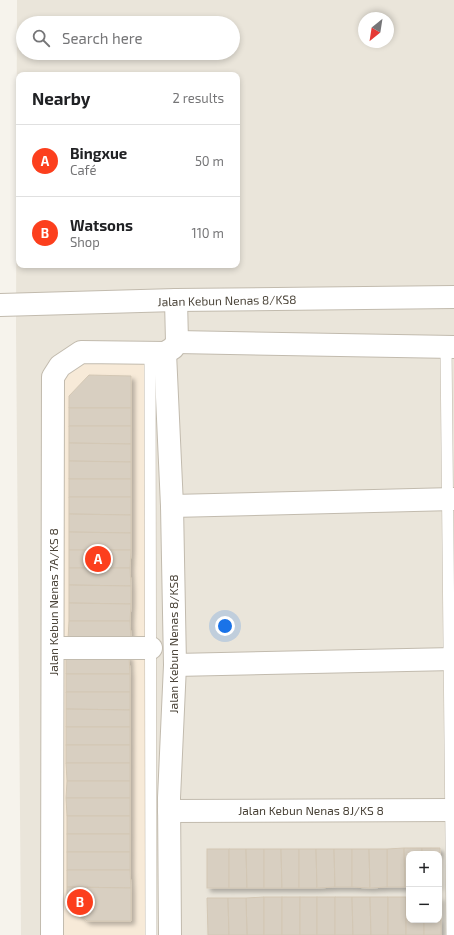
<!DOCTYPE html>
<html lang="en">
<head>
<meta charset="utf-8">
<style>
	:root { --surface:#fff; --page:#f2f2f2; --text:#202124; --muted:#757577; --line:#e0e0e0; --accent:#fc3f1d }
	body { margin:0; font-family:"Exo 2",sans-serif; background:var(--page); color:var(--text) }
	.controls { position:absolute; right:12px; bottom:12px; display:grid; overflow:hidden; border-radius:8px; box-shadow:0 2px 6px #0003 }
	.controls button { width:36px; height:36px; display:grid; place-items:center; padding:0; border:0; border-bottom:1px solid var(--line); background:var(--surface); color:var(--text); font:20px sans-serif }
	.compass { position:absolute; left:358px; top:12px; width:36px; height:36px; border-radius:50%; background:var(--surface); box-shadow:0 2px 6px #0003; rotate:210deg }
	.you { position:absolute; left:225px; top:626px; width:14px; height:14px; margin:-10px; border:3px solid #fff; border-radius:50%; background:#1a73e8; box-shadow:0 0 0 6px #1a73e833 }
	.badge { display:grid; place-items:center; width:26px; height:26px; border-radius:50%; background:var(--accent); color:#fff; font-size:13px; font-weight:700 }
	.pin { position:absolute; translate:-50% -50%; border:2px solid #fff; box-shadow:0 1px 4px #0006 }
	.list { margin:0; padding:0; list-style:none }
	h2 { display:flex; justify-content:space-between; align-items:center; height:52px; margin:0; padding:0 16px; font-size:17px }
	h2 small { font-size:13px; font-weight:400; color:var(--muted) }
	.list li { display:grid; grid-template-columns:26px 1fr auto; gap:12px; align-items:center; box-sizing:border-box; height:72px; padding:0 16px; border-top:1px solid var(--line) }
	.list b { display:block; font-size:15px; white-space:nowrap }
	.list p { margin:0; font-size:13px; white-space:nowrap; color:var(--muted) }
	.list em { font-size:13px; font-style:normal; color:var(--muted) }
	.icon { flex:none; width:22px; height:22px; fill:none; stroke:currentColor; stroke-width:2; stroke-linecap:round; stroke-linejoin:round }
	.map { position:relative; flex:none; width:454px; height:935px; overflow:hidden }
	.search { position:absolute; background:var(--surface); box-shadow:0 2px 6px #0003; left:16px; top:16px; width:224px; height:44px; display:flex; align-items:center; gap:10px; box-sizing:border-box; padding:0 14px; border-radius:22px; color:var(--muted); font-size:15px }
	.panel { position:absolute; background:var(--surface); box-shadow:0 2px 6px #0003; left:16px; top:72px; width:224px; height:196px; border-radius:8px }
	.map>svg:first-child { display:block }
	.residential { fill:#eae5da; fill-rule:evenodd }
	.commercial { fill:#f7ead8 }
	.building { fill:#d8cfc1; stroke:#d3c7b4; filter:url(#shadow) }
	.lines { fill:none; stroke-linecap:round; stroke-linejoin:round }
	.lane-casing { stroke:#c2bbae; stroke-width:12 }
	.street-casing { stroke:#c2bbae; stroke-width:24 }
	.lane { stroke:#fff; stroke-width:11 }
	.street { stroke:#fff; stroke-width:22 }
	.labels { text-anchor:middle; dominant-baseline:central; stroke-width:3.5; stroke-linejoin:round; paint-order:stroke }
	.street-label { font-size:12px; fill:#4b4439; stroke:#fff }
</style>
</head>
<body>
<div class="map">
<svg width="454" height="935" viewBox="0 0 454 935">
	<defs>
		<filter id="shadow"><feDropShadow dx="3.5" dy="3.5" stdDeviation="2" flood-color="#0004"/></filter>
	</defs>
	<rect width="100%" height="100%" fill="#f6f3ec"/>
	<path class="residential" d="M17,0H454V935H21L16,330ZM364,18H388V42H364ZM23,23H233V53H23ZM19,75H237V265H19ZM409,854H439V920H409Z"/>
	<path class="commercial" d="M83,359L146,360V935H60L61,379Z"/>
	<g class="building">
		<path d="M89,375L131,376V408H69V396Z"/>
		<rect x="69" y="408" width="62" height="18"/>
		<path d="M69,426H131V444L69,443Z"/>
		<path d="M69,443L131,444V462L69,461Z"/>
		<path d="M69,461L131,462V479H69Z"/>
		<rect x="69" y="479" width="62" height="18"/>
		<path d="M69,497H131V515L69,514Z"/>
		<path d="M69,514L131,515V533L69,532Z"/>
		<path d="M69,532L131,533V550H69Z"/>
		<path d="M69,550H131L130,568H69Z"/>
		<path d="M69,568H130L131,586L69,585Z"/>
		<path d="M69,585L131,586V604L69,603Z"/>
		<path d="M69,603L131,604L130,621H69Z"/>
		<path d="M69,621H130L131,639H68Z"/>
		<path d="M66,656H129L130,674H66Z"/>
		<rect x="66" y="674" width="64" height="18"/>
		<path d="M66,692H130V710L66,709Z"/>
		<path d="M66,709L130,710V727H66Z"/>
		<rect x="66" y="727" width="64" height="18"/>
		<rect x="66" y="745" width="64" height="18"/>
		<path d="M66,763H130V781H67Z"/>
		<path d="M67,781H130V798H66Z"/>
		<path d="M66,798H130V816H67Z"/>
		<rect x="67" y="816" width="63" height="18"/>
		<rect x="67" y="834" width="63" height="18"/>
		<path d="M404,848L405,887H387V849Z"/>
		<path d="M404,848H422V854H409V887H405Z"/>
		<path d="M422,848H440V887L439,854H422Z"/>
		<rect x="207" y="849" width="22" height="39"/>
		<path d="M229,849H246L247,888H229Z"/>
		<path d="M246,849H264V888H247Z"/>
		<path d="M264,849H281L282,888H264Z"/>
		<path d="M281,849H299V888H282Z"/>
		<path d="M299,849H316L317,888H299Z"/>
		<path d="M316,849H334L335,887L317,888Z"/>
		<path d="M334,849H352V887H335Z"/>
		<path d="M352,849H369L370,888L352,887Z"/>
		<path d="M369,849H387V887L370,888Z"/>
		<rect x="67" y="852" width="63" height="18"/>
		<path d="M67,870H130L131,888L67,887Z"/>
		<path d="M67,887L131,888V921H87L67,904Z"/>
		<path d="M264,897V935H247L246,898Z"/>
		<rect x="264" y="897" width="18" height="38"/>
		<rect x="282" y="897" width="18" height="38"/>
		<rect x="300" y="897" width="17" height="38"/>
		<rect x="317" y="897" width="18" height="38"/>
		<path d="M335,897H352L353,935H335Z"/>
		<path d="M352,897H370L371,935H353Z"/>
		<path d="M370,897H388V935H371Z"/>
		<rect x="388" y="897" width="18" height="38"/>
		<path d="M406,897H409V920H424V935H406Z"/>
		<path d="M439,897H441V935H424V920H439Z"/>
		<path d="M207,898H228L229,935H208Z"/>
		<path d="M228,898H246L247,935H229Z"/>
	</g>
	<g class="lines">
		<defs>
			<g id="lane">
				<path d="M446,348L452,935"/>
				<path d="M150,352L151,935"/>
			</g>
			<g id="street">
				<path d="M0,305L176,300L454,297"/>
				<path d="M177,342L454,347"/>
				<path d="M165,353L172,506L175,665L169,798L170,935"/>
				<path d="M172,506L454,499"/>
				<path d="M53,648H151"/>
				<path d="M175,665L454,659"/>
				<path d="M169,811L454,810"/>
				<path d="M52,935L53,377L60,366L81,352L165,353L173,348L177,342L176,300"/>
			</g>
		</defs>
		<use href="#lane" class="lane-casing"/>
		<use href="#street" class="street-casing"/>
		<use href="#lane" class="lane"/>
		<use href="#street" class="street"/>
	</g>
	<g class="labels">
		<g class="street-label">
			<text transform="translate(227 300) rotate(-1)">Jalan Kebun Nenas 8/KS8</text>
			<text transform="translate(53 602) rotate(-90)">Jalan Kebun Nenas 7A/KS 8</text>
			<text transform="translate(173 644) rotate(-90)">Jalan Kebun Nenas 8/KS8</text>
			<text x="311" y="810">Jalan Kebun Nenas 8J/KS 8</text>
		</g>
	</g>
</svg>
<div class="controls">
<button>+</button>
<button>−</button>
</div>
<svg class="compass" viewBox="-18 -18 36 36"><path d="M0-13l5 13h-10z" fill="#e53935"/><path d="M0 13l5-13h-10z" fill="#757577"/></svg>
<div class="you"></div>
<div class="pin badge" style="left:98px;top:559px">A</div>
<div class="pin badge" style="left:80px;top:902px">B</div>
<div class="search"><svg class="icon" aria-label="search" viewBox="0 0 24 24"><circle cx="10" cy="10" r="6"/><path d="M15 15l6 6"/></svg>Search here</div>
<section class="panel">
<h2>Nearby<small>2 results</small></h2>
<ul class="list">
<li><span class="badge">A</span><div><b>Bingxue</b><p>Café</p></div><em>50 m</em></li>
<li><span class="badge">B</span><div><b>Watsons</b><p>Shop</p></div><em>110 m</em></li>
</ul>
</section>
</div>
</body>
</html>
